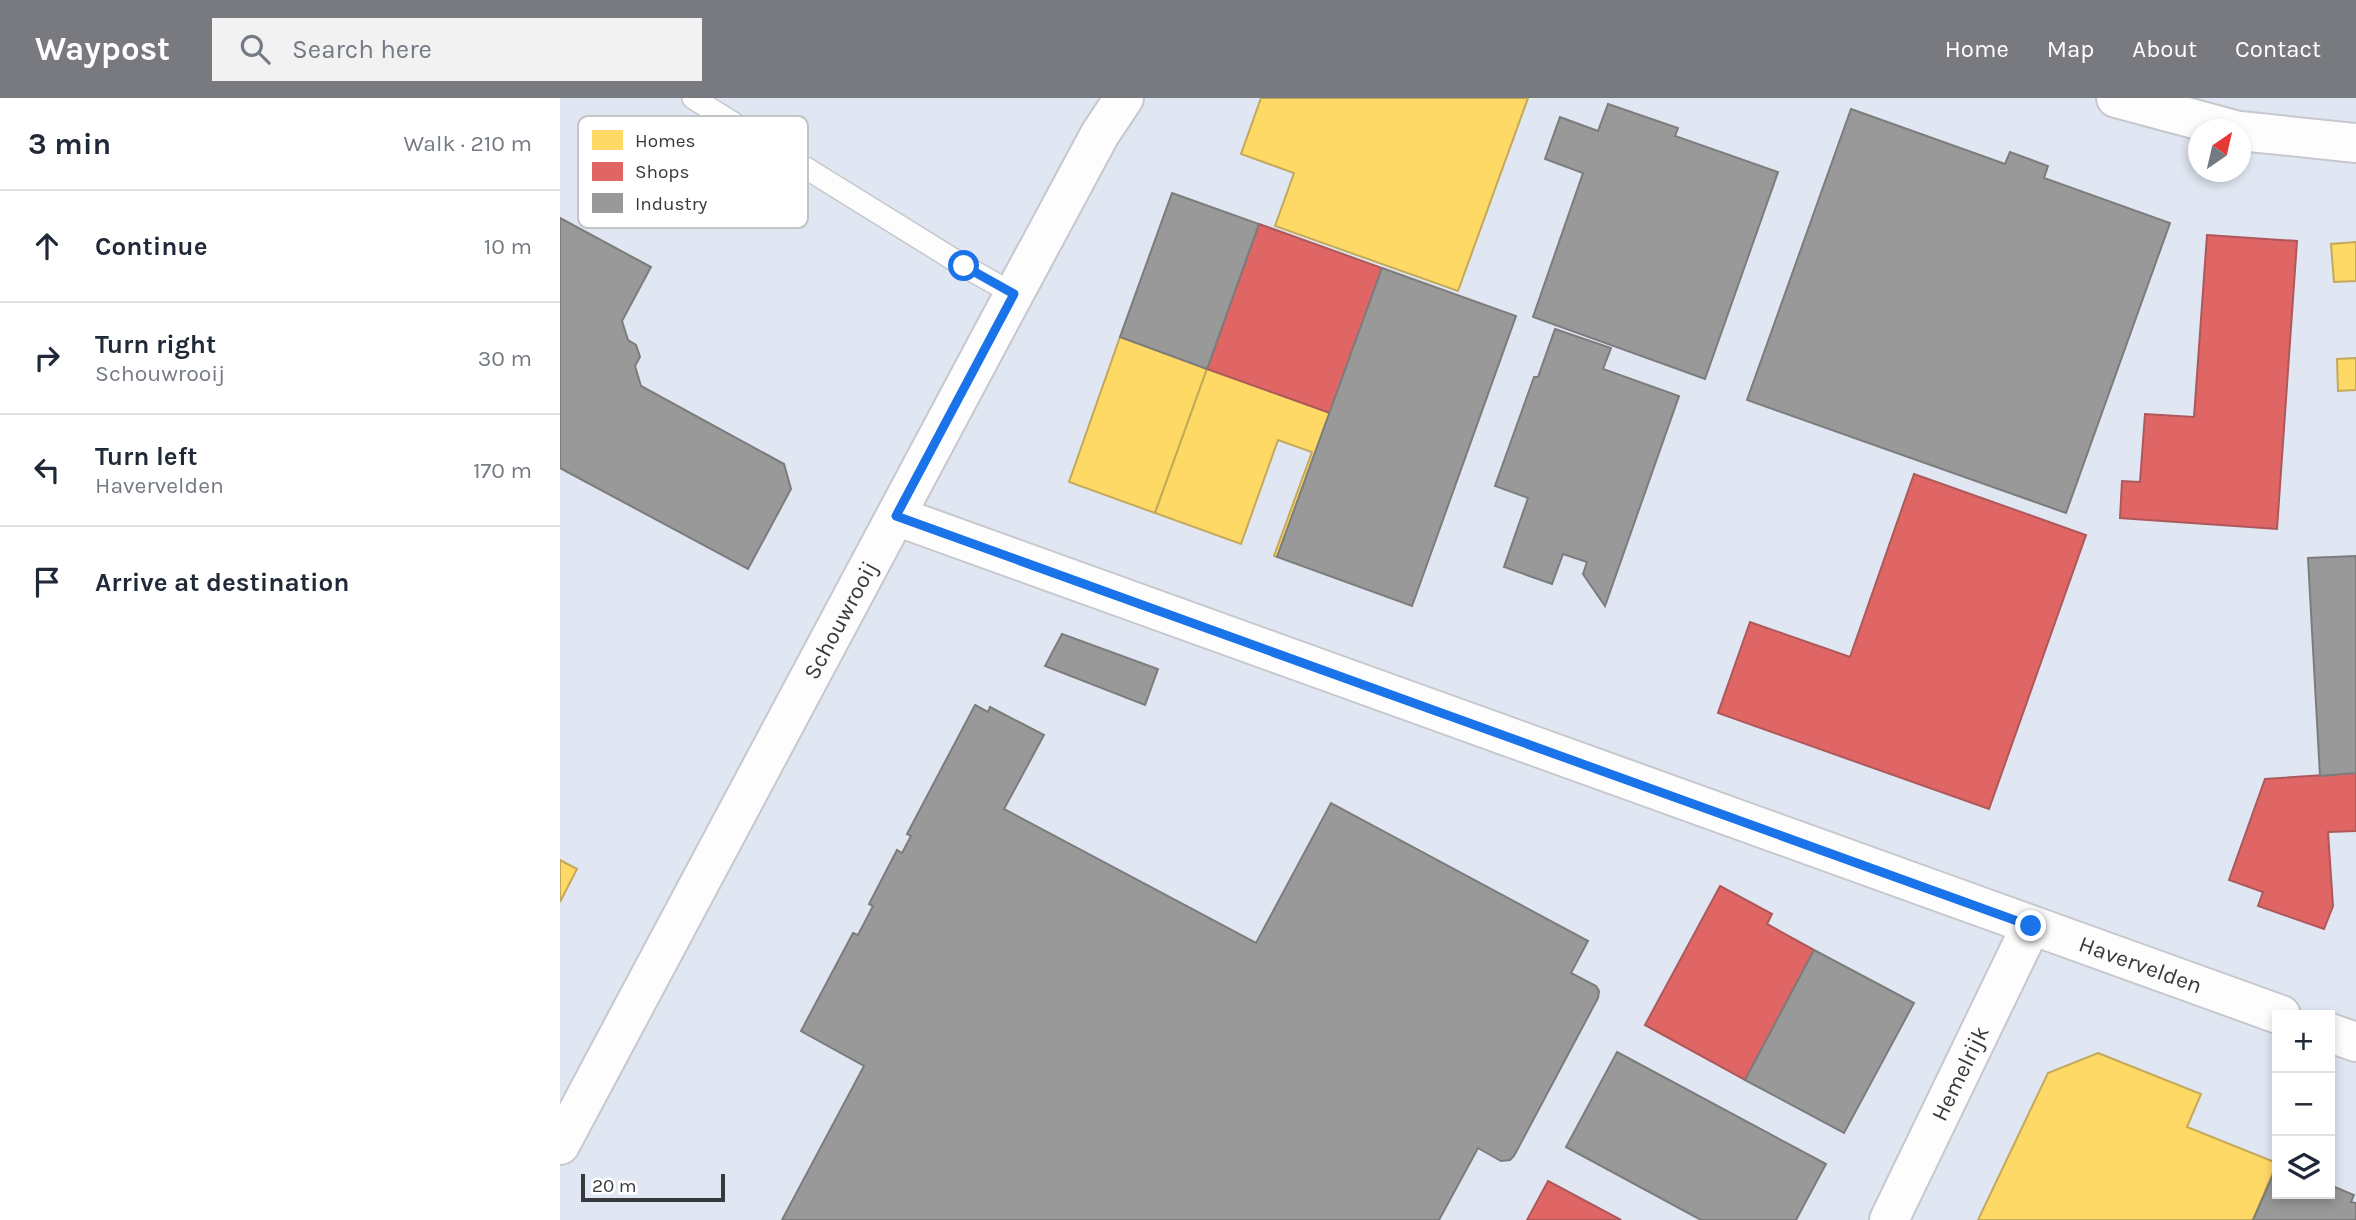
<!DOCTYPE html>
<html lang="en">
<head>
<meta charset="utf-8">
<style>
	:root { --surface:#fff; --page:#f2f2f3; --text:#1f2937; --muted:#747a83; --line:#e0e1e3; --accent:#787a7f }
	body { margin:0; font-family:Karla,sans-serif; background:var(--page); color:var(--text) }
	.controls { position:absolute; right:21px; bottom:21px; display:grid; overflow:hidden; border-radius:0px; box-shadow:0 4px 10px #0003 }
	.controls button { width:63px; height:63px; display:grid; place-items:center; padding:0; border:0; border-bottom:2px solid var(--line); background:var(--surface); color:var(--text); font:35px sans-serif }
	.compass { position:absolute; left:1628px; top:21px; width:63px; height:63px; border-radius:50%; background:var(--surface); box-shadow:0 4px 10px #0003; rotate:34deg }
	.scale { position:absolute; left:21px; bottom:18px; width:144px; box-sizing:border-box; padding-left:7px; border:4px solid #37393d; border-top:0; font-size:19px; line-height:24px; white-space:nowrap; color:#37393d; -webkit-text-stroke:5px #fff; paint-order:stroke }
	.stop { position:absolute; width:21px; height:21px; margin:-16px; border:5px solid #1a73e8; border-radius:50%; background:#fff }
	.stop.end { background:#1a73e8; border-color:#fff; box-shadow:0 2px 7px #0008 }
	.list { margin:0; padding:0; list-style:none }
	h2 { display:flex; justify-content:space-between; align-items:center; height:91px; margin:0; padding:0 28px; font-size:30px }
	h2 small { font-size:23px; font-weight:400; color:var(--muted) }
	.list li { display:grid; grid-template-columns:46px 1fr auto; gap:21px; align-items:center; box-sizing:border-box; height:112px; padding:0 28px; border-top:2px solid var(--line) }
	.list b { display:block; font-size:26px; white-space:nowrap }
	.list p { margin:0; font-size:23px; white-space:nowrap; color:var(--muted) }
	.list em { font-size:23px; font-style:normal; color:var(--muted) }
	.icon { flex:none; width:38px; height:38px; fill:none; stroke:currentColor; stroke-width:2; stroke-linecap:round; stroke-linejoin:round }
	.map { position:relative; flex:none; width:1796px; height:1122px; overflow:hidden }
	header { display:flex; align-items:center; gap:42px; box-sizing:border-box; height:98px; padding:0 35px; background:var(--accent); color:#fff }
	header strong { font-size:33px }
	nav { display:flex; gap:38px; margin-inline-start:auto; font-size:24px }
	.search { width:490px; height:63px; background:var(--page); display:flex; align-items:center; gap:18px; box-sizing:border-box; padding:0 24px; border-radius:0px; color:var(--muted); font-size:26px }
	main { display:flex }
	aside { flex:1; background:var(--surface) }
	.map>svg:first-child { display:block }
	.built { fill:#e0e6f2; fill-rule:evenodd }
	.homes { fill:#ffd966; stroke:#c3a95a; stroke-width:2 }
	.shops { fill:#e06666; stroke:#ad585a; stroke-width:2 }
	.industry { fill:#999; stroke:#7c7c7d; stroke-width:2 }
	.lines { fill:none; stroke-linecap:round; stroke-linejoin:round }
	.lane-casing { stroke:#c6c8cd; stroke-width:24 }
	.street-casing { stroke:#c6c8cd; stroke-width:42 }
	.lane { stroke:#fdfdfe; stroke-width:21 }
	.street { stroke:#fdfdfe; stroke-width:38 }
	.route { stroke:#1a73e8; stroke-width:9 }
	.labels { text-anchor:middle; dominant-baseline:central; stroke-width:7; stroke-linejoin:round; paint-order:stroke }
	.street-label { font-size:23px; fill:#37393d; stroke:#fff }
	.key { fill:#fff; stroke:#c3c4c5; stroke-width:2 }
	.key-label { font-size:19px; fill:#37393d }
</style>
</head>
<body>
<header>
<strong>Waypost</strong>
<div class="search"><svg class="icon" aria-label="search" viewBox="0 0 24 24"><circle cx="10" cy="10" r="6"/><path d="M15 15l6 6"/></svg>Search here</div>
<nav><a>Home</a><a>Map</a><a>About</a><a>Contact</a></nav>
</header>
<main>
<aside>
<h2>3 min<small>Walk · 210 m</small></h2>
<ul class="list">
<li><svg class="icon" aria-label="ahead" viewBox="0 0 24 24"><path d="M12 20V5M6 11l6-6 6 6"/></svg><div><b>Continue</b></div><em>10 m</em></li>
<li><svg class="icon" aria-label="right" viewBox="0 0 24 24"><path d="M7 20v-9h11M14 6l5 5-5 5"/></svg><div><b>Turn right</b><p>Schouwrooij</p></div><em>30 m</em></li>
<li><svg class="icon" aria-label="left" viewBox="0 0 24 24"><path d="M17 20v-9H6M10 6l-5 5 5 5"/></svg><div><b>Turn left</b><p>Havervelden</p></div><em>170 m</em></li>
<li><svg class="icon" aria-label="arrive" viewBox="0 0 24 24"><path d="M6 21V4h12l-3 4 3 4H6"/></svg><div><b>Arrive at destination</b></div></li>
</ul>
</aside>
<div class="map">
<svg width="1796" height="1122" viewBox="0 0 1796 1122">
	<rect width="100%" height="100%" fill="#f0f3fa"/>
	<path class="built" d="M0,0H1796V1122H0ZM1638,32H1680V74H1638ZM1717,917H1770V1096H1717Z"/>
	<g class="homes">
		<path d="M701,0H968L898,193L715,128L734,75L681,56Z"/>
		<path d="M1796,144V183L1774,184L1771,146Z"/>
		<path d="M560,239L647,271L595,415L509,384Z"/>
		<path d="M1796,260V292L1778,293L1777,261Z"/>
		<path d="M647,271L770,315L717,459L714,458L752,354L718,342L681,446L595,415Z"/>
		<path d="M0,762L17,771L0,804Z"/>
		<path d="M1538,955L1641,996L1627,1029L1717,1065L1693,1122H1418L1488,975Z"/>
	</g>
	<g class="shops">
		<path d="M699,126L822,170L770,315L647,271Z"/>
		<path d="M1647,137L1737,143L1717,431L1560,420L1562,383L1580,384L1585,316L1634,319Z"/>
		<path d="M1354,376L1526,437L1429,711L1158,615L1190,524L1290,559Z"/>
		<path d="M1796,675V733L1768,734L1773,808L1764,831L1698,808L1703,794L1669,782L1705,681Z"/>
		<path d="M1160,788L1212,816L1207,826L1254,852L1185,982L1085,927Z"/>
		<path d="M988,1083L1061,1122H967Z"/>
	</g>
	<g class="industry">
		<path d="M1048,6L1118,30L1115,38L1218,74L1145,281L973,219L1023,75L985,61L1000,19L1038,33Z"/>
		<path d="M1291,11L1445,66L1450,54L1488,68L1484,80L1610,125L1506,415L1187,302Z"/>
		<path d="M612,95L699,126L647,271L560,239Z"/>
		<path d="M0,120L91,169L62,223L68,242L76,247L80,259L75,268L81,288L224,366L231,391L188,471L0,370Z"/>
		<path d="M822,170L956,218L852,508L717,459Z"/>
		<path d="M995,231L1051,250L1043,271L1119,298L1045,508L1023,476L1027,464L1003,456L992,486L944,469L968,400L935,388L974,279H978Z"/>
		<path d="M1796,458V675L1760,678L1748,460Z"/>
		<path d="M502,536L598,571L585,607L485,568Z"/>
		<path d="M415,607L428,614L430,609L484,637L444,711L696,845L771,705L1028,843L1011,875L1036,888L1039,893L1038,900L954,1058L950,1062L941,1063L918,1050L879,1122H222L304,968L241,933L293,835L298,837L313,808L309,806L337,752L342,755L351,738L347,736Z"/>
		<path d="M1254,852L1354,905L1284,1035L1185,982Z"/>
		<path d="M1057,954L1266,1066L1236,1122H1141L1006,1049Z"/>
		<path d="M1717,1068V1096H1770V1087L1794,1097L1791,1104L1796,1105V1122H1693Z"/>
	</g>
	<g class="lines">
		<defs>
			<path id="lane" d="M133,0L404,168L454,196"/>
			<g id="street">
				<path d="M1556,0L1675,32"/>
				<path d="M1680,33L1796,45"/>
				<path id="s1" d="M336,418L1721,917"/>
				<path d="M1770,935L1796,944"/>
				<path id="s2" d="M0,1047L454,196L540,36L564,0"/>
				<path id="s3" d="M1329,1122L1471,828"/>
			</g>
		</defs>
		<use href="#lane" class="lane-casing"/>
		<use href="#street" class="street-casing"/>
		<use href="#lane" class="lane"/>
		<use href="#street" class="street"/>
	</g>
	<g class="lines">
		<path class="route" d="M404,168L454,196L336,418L1471,828"/>
	</g>
	<g class="labels">
		<g class="street-label">
			<text stroke="none"><textPath href="#s2" startOffset="595">Schouwrooij</textPath></text>
			<text stroke="none"><textPath href="#s1" startOffset="1323">Havervelden</textPath></text>
			<text stroke="none"><textPath href="#s3" startOffset="163">Hemelrijk</textPath></text>
		</g>
	</g>
	<rect x="18" y="18" width="230" height="112" rx="10" class="key"/>
	<rect x="32" y="32" width="31" height="20" fill="#ffd966"/>
	<rect x="32" y="64" width="31" height="19" fill="#e06666"/>
	<rect x="32" y="95" width="31" height="20" fill="#999"/>
	<g class="key-label">
		<text x="75" y="49">Homes</text>
		<text x="75" y="80">Shops</text>
		<text x="75" y="112">Industry</text>
	</g>
</svg>
<div class="controls">
<button>+</button>
<button>−</button>
<button><svg class="icon" aria-label="layers" viewBox="0 0 24 24"><path d="M12 4l9 5-9 5-9-5zM3 14l9 5 9-5"/></svg></button>
</div>
<svg class="compass" viewBox="-18 -18 36 36"><path d="M0-13l5 13h-10z" fill="#e53935"/><path d="M0 13l5-13h-10z" fill="#747a83"/></svg>
<div class="scale">20 m</div>
<div class="stop" style="left:404px;top:168px"></div>
<div class="stop end" style="left:1471px;top:828px"></div>
</div>
</main>
</body>
</html>
